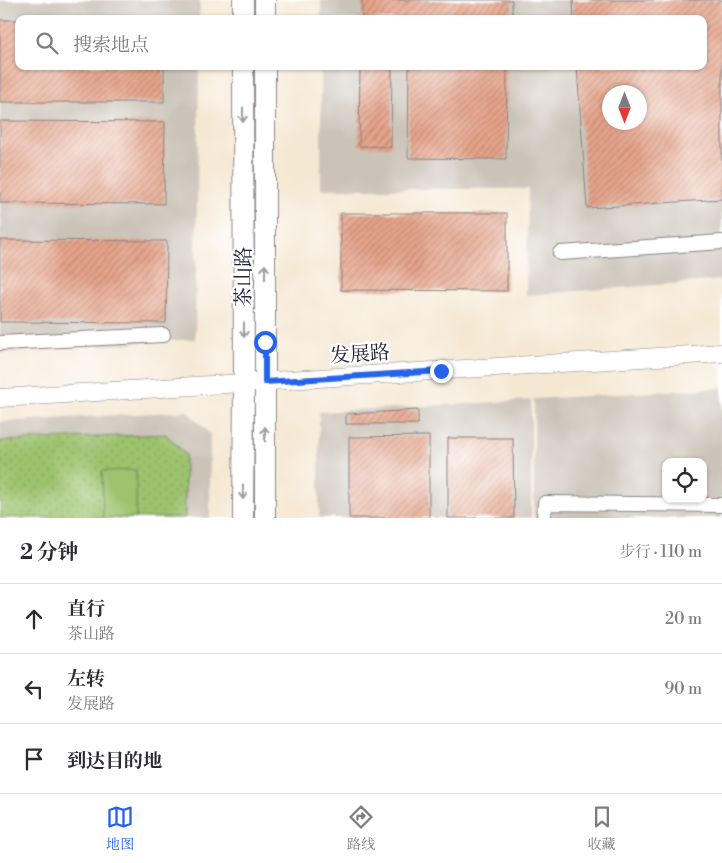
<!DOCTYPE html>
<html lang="zh">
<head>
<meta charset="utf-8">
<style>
	:root { --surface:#fff; --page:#f2f2f3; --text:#2b2b33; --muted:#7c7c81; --line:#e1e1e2; --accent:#2563eb }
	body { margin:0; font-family:"Libre Bodoni","Noto Serif SC",serif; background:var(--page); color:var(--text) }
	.controls { position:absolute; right:15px; bottom:15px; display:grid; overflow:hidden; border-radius:10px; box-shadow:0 1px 4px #0004 }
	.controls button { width:45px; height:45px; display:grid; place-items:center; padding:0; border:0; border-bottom:1px solid var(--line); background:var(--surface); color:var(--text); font:25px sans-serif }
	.compass { position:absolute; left:602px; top:85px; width:45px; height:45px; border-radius:50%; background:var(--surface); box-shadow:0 1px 4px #0004; rotate:180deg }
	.stop { position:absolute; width:15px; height:15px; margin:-11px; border:4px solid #2563eb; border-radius:50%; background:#fff }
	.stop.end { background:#2563eb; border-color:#fff; box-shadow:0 1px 5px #0008 }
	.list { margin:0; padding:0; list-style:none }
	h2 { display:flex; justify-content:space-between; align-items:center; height:65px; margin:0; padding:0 20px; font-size:21px }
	h2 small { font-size:16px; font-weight:400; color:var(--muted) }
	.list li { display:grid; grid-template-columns:32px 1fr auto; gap:15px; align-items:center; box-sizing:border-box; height:70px; padding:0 20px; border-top:1px solid var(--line) }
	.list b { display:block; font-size:19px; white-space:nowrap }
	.list p { margin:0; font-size:16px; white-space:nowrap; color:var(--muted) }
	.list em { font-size:16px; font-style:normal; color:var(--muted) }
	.icon { flex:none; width:28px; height:28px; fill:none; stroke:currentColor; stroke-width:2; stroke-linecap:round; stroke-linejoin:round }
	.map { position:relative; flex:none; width:722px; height:518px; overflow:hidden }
	.search { position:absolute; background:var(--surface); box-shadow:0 1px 4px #0004; left:15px; right:15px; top:15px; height:55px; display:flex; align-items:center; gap:12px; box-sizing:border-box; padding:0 18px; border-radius:10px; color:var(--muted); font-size:19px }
	.sheet { height:275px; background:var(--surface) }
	nav { display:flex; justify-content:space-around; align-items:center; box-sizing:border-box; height:70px; border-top:1px solid var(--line); background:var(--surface); font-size:14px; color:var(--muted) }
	nav a { display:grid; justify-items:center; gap:2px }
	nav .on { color:var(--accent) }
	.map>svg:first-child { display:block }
	.industrial { fill:#cbc3b8; fill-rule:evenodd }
	.green { fill:url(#green-dots); stroke:#607254 }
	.pitch { fill:#9dc36e; stroke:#607254 }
	.building { fill:url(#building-hatch); fill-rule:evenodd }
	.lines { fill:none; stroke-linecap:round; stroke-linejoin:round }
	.minor-casing { stroke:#8c8587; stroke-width:16 }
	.tertiary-casing { stroke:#8c8587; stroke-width:19 }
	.secondary-casing { stroke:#8c8587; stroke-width:22 }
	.minor { stroke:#fff; stroke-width:14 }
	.tertiary { stroke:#fff; stroke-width:18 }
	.secondary { stroke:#fff; stroke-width:20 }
	.oneway { stroke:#9c9ca7 }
	.route { stroke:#2563eb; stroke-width:6 }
	.labels { text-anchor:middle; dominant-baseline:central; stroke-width:4.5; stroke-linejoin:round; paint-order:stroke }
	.street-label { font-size:20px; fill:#22223b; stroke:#fff }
</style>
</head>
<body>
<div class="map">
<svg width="722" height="518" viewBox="0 0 722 518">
	<defs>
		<pattern id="green-dots" width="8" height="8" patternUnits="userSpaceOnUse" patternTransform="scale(1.25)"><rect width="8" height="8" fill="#9dc36e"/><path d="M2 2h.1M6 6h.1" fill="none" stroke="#87a760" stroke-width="1.8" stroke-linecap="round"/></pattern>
		<pattern id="building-hatch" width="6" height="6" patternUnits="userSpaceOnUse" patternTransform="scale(1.25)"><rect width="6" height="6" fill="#e6a48a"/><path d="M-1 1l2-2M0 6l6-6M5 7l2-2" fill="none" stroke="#ba8572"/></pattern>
	</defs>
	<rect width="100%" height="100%" fill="#fff"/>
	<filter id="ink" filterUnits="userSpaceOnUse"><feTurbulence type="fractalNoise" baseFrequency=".02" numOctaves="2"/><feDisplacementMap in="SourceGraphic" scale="10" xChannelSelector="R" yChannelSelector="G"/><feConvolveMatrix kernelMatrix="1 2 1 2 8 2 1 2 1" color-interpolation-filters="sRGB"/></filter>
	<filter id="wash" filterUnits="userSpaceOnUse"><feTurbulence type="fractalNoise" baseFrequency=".0096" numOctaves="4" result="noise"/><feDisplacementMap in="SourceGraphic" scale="20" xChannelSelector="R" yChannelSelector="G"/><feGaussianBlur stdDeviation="1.12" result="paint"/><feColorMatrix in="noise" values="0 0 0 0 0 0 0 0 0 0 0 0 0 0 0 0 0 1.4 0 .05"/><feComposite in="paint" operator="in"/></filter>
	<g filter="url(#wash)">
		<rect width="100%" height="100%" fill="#f5e8d3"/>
		<g class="industrial">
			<path d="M0,0H200L199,19H19V66H199L195,339L0,353Z"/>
			<path d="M321,0H722V280L526,295L528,189H321V66H703V19H321ZM610,92H640V122H610Z"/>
			<path d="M722,388V518H534V399ZM666,462H703V499H666Z"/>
			<path d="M531,400V518H319V412Z"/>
			<path d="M187,411L210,434V518H0V422Z"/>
		</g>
		<path class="green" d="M166,434L185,454V518H0V441Z"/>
		<path class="pitch" d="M136,470V518H103L102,471Z"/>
		<g id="blocks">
			<g class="building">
				<rect x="362" y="0" width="150" height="19"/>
				<path d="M573,0H722V199L587,208L577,66H703V19H574ZM610,92H640V122H610Z"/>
				<path d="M0,20H19V66H164V102H0Z"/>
				<path d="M360,66H392L391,147L359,146Z"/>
				<path d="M409,66H507L506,159L408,158Z"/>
				<path d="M0,121L165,122L164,204L0,203Z"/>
				<path d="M341,213H507V291L341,290Z"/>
				<path d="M0,240L167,241L166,323L0,322Z"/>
				<path d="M418,410V424H346V414Z"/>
				<path d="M429,436V518H349V437Z"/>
				<path d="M448,438H513L514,518H448Z"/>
			</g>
		</g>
	</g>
	<g filter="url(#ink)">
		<use href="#blocks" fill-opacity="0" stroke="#8c8587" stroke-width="1"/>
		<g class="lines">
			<defs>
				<g id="minor">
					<path d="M560,253L722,242"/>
					<path d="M0,343L163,335"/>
					<path d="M544,518L545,503L722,505"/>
				</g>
				<path id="tertiary" d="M0,398L722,353"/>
				<g id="secondary">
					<path d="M243,0V19"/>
					<path d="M265,0V19"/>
					<path d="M243,66L244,382L243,518"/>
					<path d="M265,66V518"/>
				</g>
			</defs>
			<use href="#minor" class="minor-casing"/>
			<use href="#tertiary" class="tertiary-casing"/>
			<use href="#secondary" class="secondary-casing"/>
			<use href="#minor" class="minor"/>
			<use href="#tertiary" class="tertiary"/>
			<use href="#secondary" class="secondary"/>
		</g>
		<defs><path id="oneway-shaft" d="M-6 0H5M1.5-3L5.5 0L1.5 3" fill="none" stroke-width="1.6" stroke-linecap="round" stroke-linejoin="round" transform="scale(1.25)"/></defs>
		<g class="oneway">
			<use href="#oneway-shaft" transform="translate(243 115) rotate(90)"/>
			<use href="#oneway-shaft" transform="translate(265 272) rotate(-90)"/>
			<use href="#oneway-shaft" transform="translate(244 330) rotate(90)"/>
			<use href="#oneway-shaft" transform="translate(265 434) rotate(-90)"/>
			<use href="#oneway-shaft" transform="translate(243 492) rotate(90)"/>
		</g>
	</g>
	<g class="lines" filter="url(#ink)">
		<path class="route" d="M265,342V382L441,371"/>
	</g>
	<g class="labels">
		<g class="street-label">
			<text transform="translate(244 277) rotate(-90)">茶山路</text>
			<text transform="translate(360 355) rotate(-4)">发展路</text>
		</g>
	</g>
</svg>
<div class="controls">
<button><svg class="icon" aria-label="locate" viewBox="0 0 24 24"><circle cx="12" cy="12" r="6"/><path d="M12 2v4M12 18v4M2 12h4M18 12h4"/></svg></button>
</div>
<svg class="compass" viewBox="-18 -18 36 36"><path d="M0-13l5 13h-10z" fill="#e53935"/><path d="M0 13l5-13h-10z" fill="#7c7c81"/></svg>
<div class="stop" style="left:265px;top:342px"></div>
<div class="stop end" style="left:441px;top:371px"></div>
<div class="search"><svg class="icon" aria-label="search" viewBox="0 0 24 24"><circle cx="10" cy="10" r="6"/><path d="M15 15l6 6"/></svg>搜索地点</div>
</div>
<section class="sheet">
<h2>2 分钟<small>步行 · 110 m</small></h2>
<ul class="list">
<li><svg class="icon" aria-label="ahead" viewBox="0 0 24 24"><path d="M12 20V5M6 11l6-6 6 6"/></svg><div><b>直行</b><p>茶山路</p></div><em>20 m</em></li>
<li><svg class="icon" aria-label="left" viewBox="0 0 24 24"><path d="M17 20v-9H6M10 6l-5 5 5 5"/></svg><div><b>左转</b><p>发展路</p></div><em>90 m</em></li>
<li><svg class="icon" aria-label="arrive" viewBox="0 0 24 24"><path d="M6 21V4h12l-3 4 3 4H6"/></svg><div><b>到达目的地</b></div></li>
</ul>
</section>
<nav>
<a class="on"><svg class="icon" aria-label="map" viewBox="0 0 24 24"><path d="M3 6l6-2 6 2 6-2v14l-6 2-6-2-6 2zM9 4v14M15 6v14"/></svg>地图</a>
<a><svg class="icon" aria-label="directions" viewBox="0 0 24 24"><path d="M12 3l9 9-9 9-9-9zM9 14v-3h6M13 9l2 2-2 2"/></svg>路线</a>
<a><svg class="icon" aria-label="saved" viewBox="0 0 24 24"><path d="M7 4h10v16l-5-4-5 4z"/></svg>收藏</a>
</nav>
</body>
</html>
